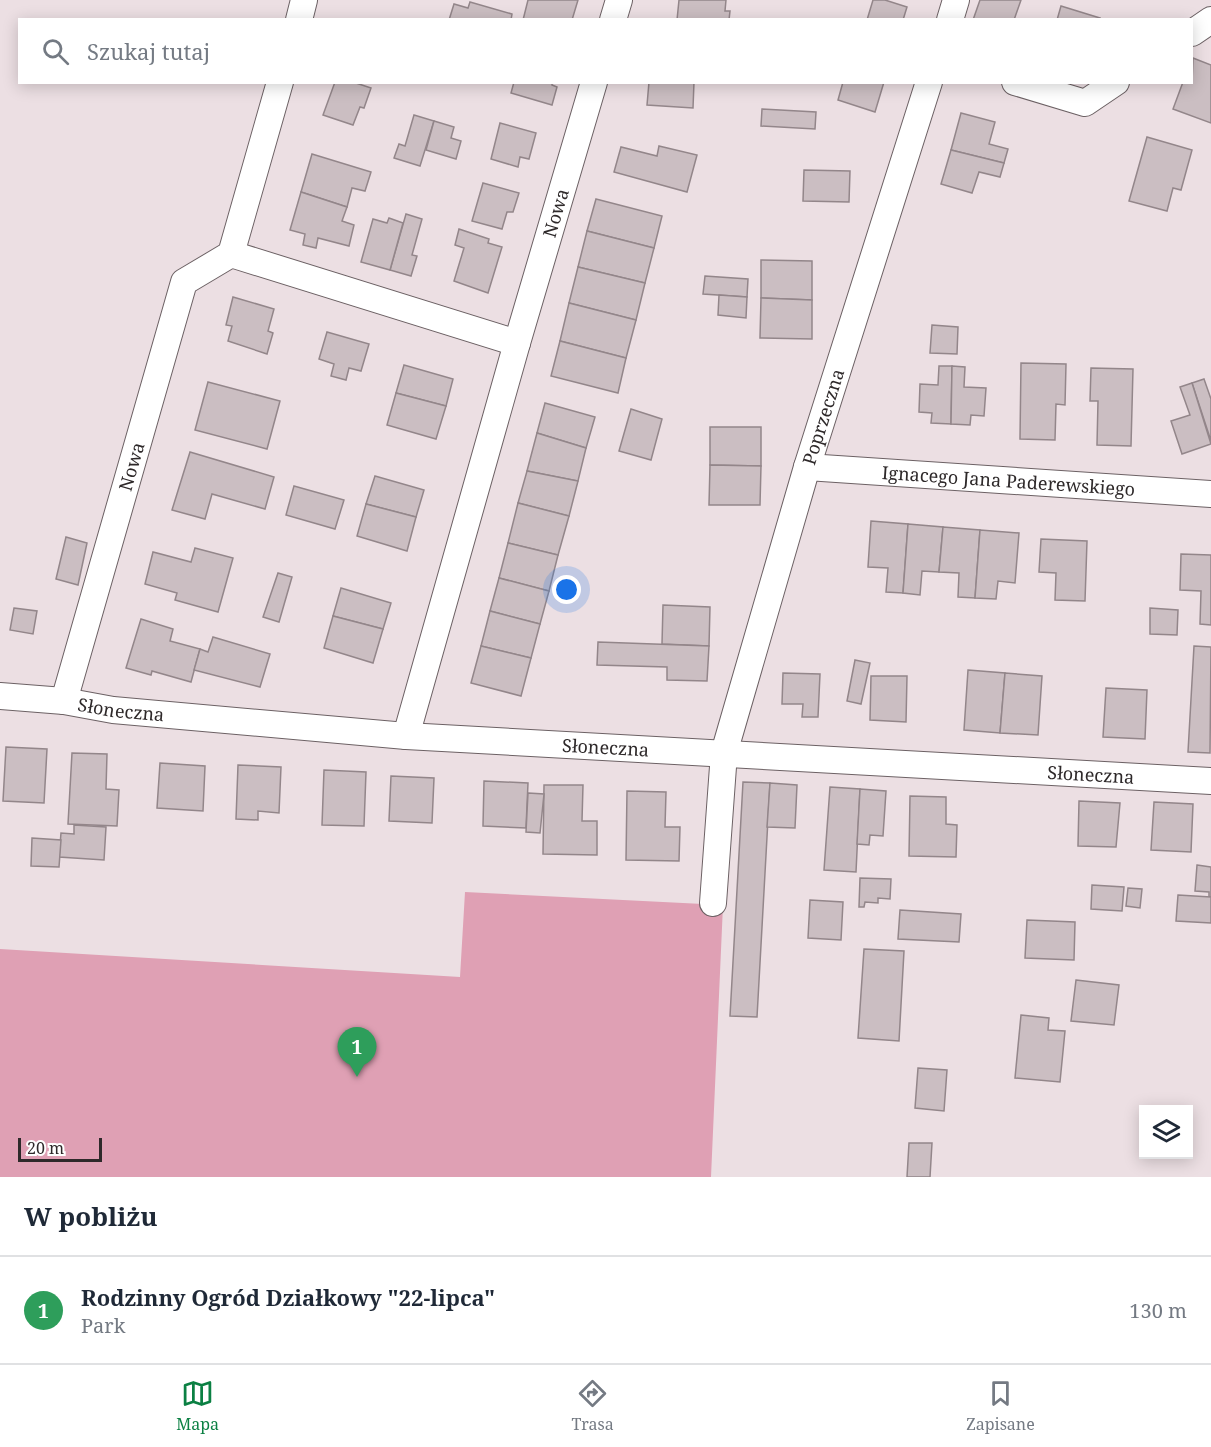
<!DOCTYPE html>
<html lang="pl">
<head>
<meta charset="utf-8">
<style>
	:root { --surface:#fff; --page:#f6f6f7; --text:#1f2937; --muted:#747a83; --line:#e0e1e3; --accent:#0b8043 }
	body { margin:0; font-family:"Noto Serif",serif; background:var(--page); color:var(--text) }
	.controls { position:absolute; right:18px; bottom:18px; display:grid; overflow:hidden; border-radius:0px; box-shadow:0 3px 15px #0003 }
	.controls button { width:54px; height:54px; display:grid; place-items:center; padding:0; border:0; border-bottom:2px solid var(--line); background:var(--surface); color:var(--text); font:30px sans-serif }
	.scale { position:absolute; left:18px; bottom:15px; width:84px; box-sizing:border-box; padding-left:6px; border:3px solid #2e292a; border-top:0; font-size:16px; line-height:21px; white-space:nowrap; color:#2e292a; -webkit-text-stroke:4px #fff; paint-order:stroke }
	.you { position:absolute; left:567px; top:590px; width:21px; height:21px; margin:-15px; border:4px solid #fff; border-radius:50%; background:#1a73e8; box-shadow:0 0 0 9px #1a73e833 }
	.badge { display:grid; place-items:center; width:39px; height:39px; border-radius:50%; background:var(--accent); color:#fff; font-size:20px; font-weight:700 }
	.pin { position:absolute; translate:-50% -50px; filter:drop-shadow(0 2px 3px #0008) }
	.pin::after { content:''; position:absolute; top:32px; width:21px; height:18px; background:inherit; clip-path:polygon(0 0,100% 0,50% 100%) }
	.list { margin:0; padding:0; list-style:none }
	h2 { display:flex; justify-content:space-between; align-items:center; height:78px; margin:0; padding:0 24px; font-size:26px }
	h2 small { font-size:20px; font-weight:400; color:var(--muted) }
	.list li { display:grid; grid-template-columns:39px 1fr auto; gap:18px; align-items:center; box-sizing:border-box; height:108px; padding:0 24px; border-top:2px solid var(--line) }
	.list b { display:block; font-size:22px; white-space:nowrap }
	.list p { margin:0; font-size:20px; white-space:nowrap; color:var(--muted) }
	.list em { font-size:20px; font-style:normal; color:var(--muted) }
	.icon { flex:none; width:33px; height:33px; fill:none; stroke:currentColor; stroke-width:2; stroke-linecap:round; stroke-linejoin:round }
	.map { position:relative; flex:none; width:1211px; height:1177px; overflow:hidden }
	.search { position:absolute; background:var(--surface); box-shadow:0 3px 15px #0003; left:18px; right:18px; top:18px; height:66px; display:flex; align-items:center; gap:15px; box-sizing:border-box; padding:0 21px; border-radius:0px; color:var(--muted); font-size:22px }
	.sheet { height:186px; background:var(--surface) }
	nav { display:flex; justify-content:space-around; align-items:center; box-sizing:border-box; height:84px; border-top:2px solid var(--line); background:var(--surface); font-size:16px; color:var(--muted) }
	nav a { display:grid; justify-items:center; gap:3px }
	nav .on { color:var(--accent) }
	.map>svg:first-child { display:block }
	.green { fill:#dfa0b4 }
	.building { fill:#cbbec2; stroke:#93868a; stroke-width:1.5 }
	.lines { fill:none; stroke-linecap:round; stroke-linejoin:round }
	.minor-casing { stroke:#6c6164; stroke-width:28 }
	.minor { stroke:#fff; stroke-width:26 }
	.labels { text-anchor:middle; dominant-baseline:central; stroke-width:6; stroke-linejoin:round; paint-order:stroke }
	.street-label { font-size:18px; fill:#2e292a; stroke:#fff }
</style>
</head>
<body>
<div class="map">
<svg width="1211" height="1177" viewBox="0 0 1211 1177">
	<rect width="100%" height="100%" fill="#ecdfe3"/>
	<path class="green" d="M465,892L723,905L711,1177H0V949L460,977Z"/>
	<g class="building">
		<path d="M528,0H578L572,20H523Z"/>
		<path d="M679,0H726L725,11H730L729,20H677Z"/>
		<path d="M873,0H885L907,7L903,20H867Z"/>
		<path d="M980,0H1021L1014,20H973Z"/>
		<path d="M470,2L512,14L511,20H449L454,4L468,8Z"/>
		<path d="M1061,6L1100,18L1099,20H1057Z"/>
		<path d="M1193,58L1211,65V123L1173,109L1183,82H1192Z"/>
		<path d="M335,82H353L371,88L364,108L360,107L353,125L323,115Z"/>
		<path d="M514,82H552V85L557,87L552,105L511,93Z"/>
		<path d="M649,82H694L693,108L647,105Z"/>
		<path d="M843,82H884L875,112L838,100Z"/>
		<path d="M762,109L816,112L815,129L761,126Z"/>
		<path d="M961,113L995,122L989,144L1008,149L1004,163L951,150Z"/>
		<path d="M414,115L434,121L420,166L394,158L399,144L405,146Z"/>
		<path d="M434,121L454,127L451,138L461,141L456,159L426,150Z"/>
		<path d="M500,123L536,133L529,159L520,157L518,167L491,159Z"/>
		<path d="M1147,137L1192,150L1181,190L1173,188L1167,211L1129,201Z"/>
		<path d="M659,146L697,155L687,192L614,172L621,147L657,156Z"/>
		<path d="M951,150L1004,163L1000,177L979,172L972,193L941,184Z"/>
		<path d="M312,154L371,172L365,191L352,188L347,207L301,192Z"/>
		<path d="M804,170L850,171L849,202L803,201Z"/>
		<path d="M483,183L519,193L513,212H507L502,229L472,221Z"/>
		<path d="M301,192L347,207L342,221L354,225L349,246L318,238L316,248L303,245L305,234L290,230Z"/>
		<path d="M596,199L662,216L654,248L587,231Z"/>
		<path d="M406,214L422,219L412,255L417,256L411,276L390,270Z"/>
		<path d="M389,218L403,223L390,270L361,262L373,219L387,223Z"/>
		<path d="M459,229L489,239L488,243L502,247L488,293L454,281L464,248L455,245Z"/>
		<path d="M587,231L654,248L645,283L578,267Z"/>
		<path d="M761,260L812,261V300L761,298Z"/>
		<path d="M578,267L645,283L636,320L569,303Z"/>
		<path d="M705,276L748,279L747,297L703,294Z"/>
		<path d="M719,295L747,297L746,318L718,315Z"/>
		<path d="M233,297L274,309L268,331L273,333L267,354L228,341L232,326L226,325Z"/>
		<path d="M761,298L812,300V339L760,338Z"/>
		<path d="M569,303L636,320L626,358L560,341Z"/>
		<path d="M932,325L958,327L957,354L930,353Z"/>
		<path d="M327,332L369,344L361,371L349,368L346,380L331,376L334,364L319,359Z"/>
		<path d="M560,341L626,358L618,393L551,376Z"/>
		<path d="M1021,363L1066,364L1065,405L1056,404L1055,440L1020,439Z"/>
		<path d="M404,365L453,379L446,406L396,393Z"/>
		<path d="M939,366H952L951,424L931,423L932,413L919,412L920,384L938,385Z"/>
		<path d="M952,366L965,367L964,387L986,388L984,416L971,415L970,425L951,424Z"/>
		<path d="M1091,368L1133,369L1131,446L1097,445L1098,401H1090Z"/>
		<path d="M1204,379L1211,399V441L1192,383Z"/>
		<path d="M208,382L280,401L267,449L195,430Z"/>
		<path d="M1192,383L1211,444L1182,454L1171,421L1190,415L1180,387Z"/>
		<path d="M396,393L446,406L436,439L387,425Z"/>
		<path d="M545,403L595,417L586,448L537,433Z"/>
		<path d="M631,409L662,419L651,460L619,451Z"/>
		<path d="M710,427H761V466L710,465Z"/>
		<path d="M537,433L586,448L578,481L527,471Z"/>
		<path d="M190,452L274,477L265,509L212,494L205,519L172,510Z"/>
		<path d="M710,465L761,466L760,505H709Z"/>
		<path d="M527,471L578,481L569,516L518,503Z"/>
		<path d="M375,476L424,490L416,517L366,504Z"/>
		<path d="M294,486L344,500L335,529L286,515Z"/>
		<path d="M518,503L569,516L558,555L508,543Z"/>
		<path d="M366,504L416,517L407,551L357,536Z"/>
		<path d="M871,521L908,524L903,593L886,592L888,568L868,567Z"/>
		<path d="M908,524L943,527L939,572L922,571L920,595L903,593Z"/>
		<path d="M943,527L980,530L975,598L958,597L959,573L939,572Z"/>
		<path d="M980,530L1019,533L1015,583L998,581L996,599L975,598Z"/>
		<path d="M66,537L87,543L78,585L56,579Z"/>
		<path d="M1041,539L1087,541L1085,601L1055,600L1056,573L1039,572Z"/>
		<path d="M508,543L558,555L549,591L499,578Z"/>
		<path d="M195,548L233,558L218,612L175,600L177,593L145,584L153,552L191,562Z"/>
		<path d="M1181,554L1211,555V625L1200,624L1201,591L1180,590Z"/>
		<path d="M278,573L292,577L279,622L263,617Z"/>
		<path d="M499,578L549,591L540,624L490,611Z"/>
		<path d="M341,588L391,603L383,629L333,616Z"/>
		<path d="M663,605L710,607L709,646L662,644Z"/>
		<path d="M14,608L37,611L33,634L10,630Z"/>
		<path d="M1150,608L1178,610L1177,635L1150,634Z"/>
		<path d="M490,611L540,624L531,658L481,646Z"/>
		<path d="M333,616L383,629L373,663L324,648Z"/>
		<path d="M141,619L173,629L170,641L200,649L191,682L152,671L151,675L126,668Z"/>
		<path d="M213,637L270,654L260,687L194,670L200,649L208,652Z"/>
		<path d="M598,642L709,646L707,681L667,680V667L597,665Z"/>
		<path d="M481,646L531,658L521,696L471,683Z"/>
		<path d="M1194,646L1211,647L1210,753L1188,752Z"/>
		<path d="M855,660L870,663L861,704L847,701Z"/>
		<path d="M968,670L1005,673L1000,733L964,730Z"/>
		<path d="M783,673L820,674L818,717H802L803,704H782Z"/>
		<path d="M1005,673L1042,676L1038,735L1000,733Z"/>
		<path d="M871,676H907L906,722L870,720Z"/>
		<path d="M1106,688L1147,690L1145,739L1103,737Z"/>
		<path d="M6,747L47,749L44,803L3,801Z"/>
		<path d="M72,753L107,754L106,789L119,790L117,826L68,824Z"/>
		<path d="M160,763L205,766L203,811L157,808Z"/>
		<path d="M238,765L281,767L279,813L258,811V820L236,819Z"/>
		<path d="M324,770L366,772L364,826L322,825Z"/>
		<path d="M391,776L434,778L432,823L389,821Z"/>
		<path d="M484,781L528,783L526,828L483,826Z"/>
		<path d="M743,782L770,783L757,1017L730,1016Z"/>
		<path d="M770,783L797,785L795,828L767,827Z"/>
		<path d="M544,785H583L582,821H597V855L543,854Z"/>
		<path d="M830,787L860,789L856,872L824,870Z"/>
		<path d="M860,789L886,791L883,836L870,835L869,845L857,844Z"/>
		<path d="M627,791L666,792L665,827H680L679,861L626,860Z"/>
		<path d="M528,793L544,794L540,833L526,832Z"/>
		<path d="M910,796L946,797V824L957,825L956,857L909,856Z"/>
		<path d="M1079,801L1120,803L1116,847L1078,846Z"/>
		<path d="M1154,802L1193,804L1191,852L1151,850Z"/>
		<path d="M74,825L106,827L104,860L59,857L61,833L74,834Z"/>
		<path d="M32,838L61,840L59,867L31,866Z"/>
		<path d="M1197,865L1211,867V897H1209V892L1195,891Z"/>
		<path d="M860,878L891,879L890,899L878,898V903L865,902L864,907H859Z"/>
		<path d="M1092,885L1124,887L1122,911L1091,909Z"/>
		<path d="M1128,888L1142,889L1140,908L1126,906Z"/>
		<path d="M1178,895L1211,897V923L1176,921Z"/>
		<path d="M810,900L843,902L841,940L808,938Z"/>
		<path d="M900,910L961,914L959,942L898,939Z"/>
		<path d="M1027,920L1075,922L1074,960L1025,958Z"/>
		<path d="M864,949L904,951L899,1041L858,1038Z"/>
		<path d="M1076,980L1119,985L1114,1025L1071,1021Z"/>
		<path d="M1021,1015L1049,1018L1048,1030L1065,1031L1060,1082L1015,1078Z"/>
		<path d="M918,1068L947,1070L944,1111L915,1108Z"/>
		<path d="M909,1143H932L930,1177H907Z"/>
	</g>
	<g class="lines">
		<defs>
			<g id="minor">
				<path d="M299,20L304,0"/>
				<path d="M613,20L619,0"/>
				<path d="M950,20L956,0"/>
				<path d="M1192,33L1211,20"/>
				<path d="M1015,82L1085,103L1116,82"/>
				<path d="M231,254L517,343"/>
				<path id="s1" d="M807,467L1211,494"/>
				<path id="s2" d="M0,696L64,701L113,710L406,736L1211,781"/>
				<path id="s3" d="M64,701L184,282L231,254L280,82"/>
				<path id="s4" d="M406,736L517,343L594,82"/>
				<path id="s5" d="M713,903L724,753L807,467L929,82"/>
			</g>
		</defs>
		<use href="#minor" class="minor-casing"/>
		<use href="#minor" class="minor"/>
	</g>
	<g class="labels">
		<g class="street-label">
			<text stroke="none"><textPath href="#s4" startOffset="544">Nowa</textPath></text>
			<text stroke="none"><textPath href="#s5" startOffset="501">Poprzeczna</textPath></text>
			<text stroke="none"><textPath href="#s3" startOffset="244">Nowa</textPath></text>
			<text stroke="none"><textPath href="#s1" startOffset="202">Ignacego Jana Paderewskiego</textPath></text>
			<text stroke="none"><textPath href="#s2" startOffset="122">Słoneczna</textPath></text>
			<text stroke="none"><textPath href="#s2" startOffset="608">Słoneczna</textPath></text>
			<text stroke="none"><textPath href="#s2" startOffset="1094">Słoneczna</textPath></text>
		</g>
	</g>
</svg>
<div class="controls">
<button><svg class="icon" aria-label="layers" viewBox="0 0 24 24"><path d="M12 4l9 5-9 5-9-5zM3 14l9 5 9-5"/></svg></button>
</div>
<div class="scale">20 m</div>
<div class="you"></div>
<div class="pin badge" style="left:357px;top:1077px;background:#2e9e5b">1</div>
<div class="search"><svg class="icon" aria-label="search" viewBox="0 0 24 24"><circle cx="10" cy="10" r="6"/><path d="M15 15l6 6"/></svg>Szukaj tutaj</div>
</div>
<section class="sheet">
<h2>W pobliżu<small></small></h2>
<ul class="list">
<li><span class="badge" style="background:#2e9e5b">1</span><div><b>Rodzinny Ogród Działkowy &quot;22-lipca&quot;</b><p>Park</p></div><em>130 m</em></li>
</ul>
</section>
<nav>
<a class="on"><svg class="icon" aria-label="map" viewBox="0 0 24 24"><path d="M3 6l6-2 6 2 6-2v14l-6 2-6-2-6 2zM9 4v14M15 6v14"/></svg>Mapa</a>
<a><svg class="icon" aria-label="directions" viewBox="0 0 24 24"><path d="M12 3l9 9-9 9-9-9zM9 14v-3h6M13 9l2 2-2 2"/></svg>Trasa</a>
<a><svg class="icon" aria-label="saved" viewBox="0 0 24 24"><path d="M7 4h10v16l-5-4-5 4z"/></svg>Zapisane</a>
</nav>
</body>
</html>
